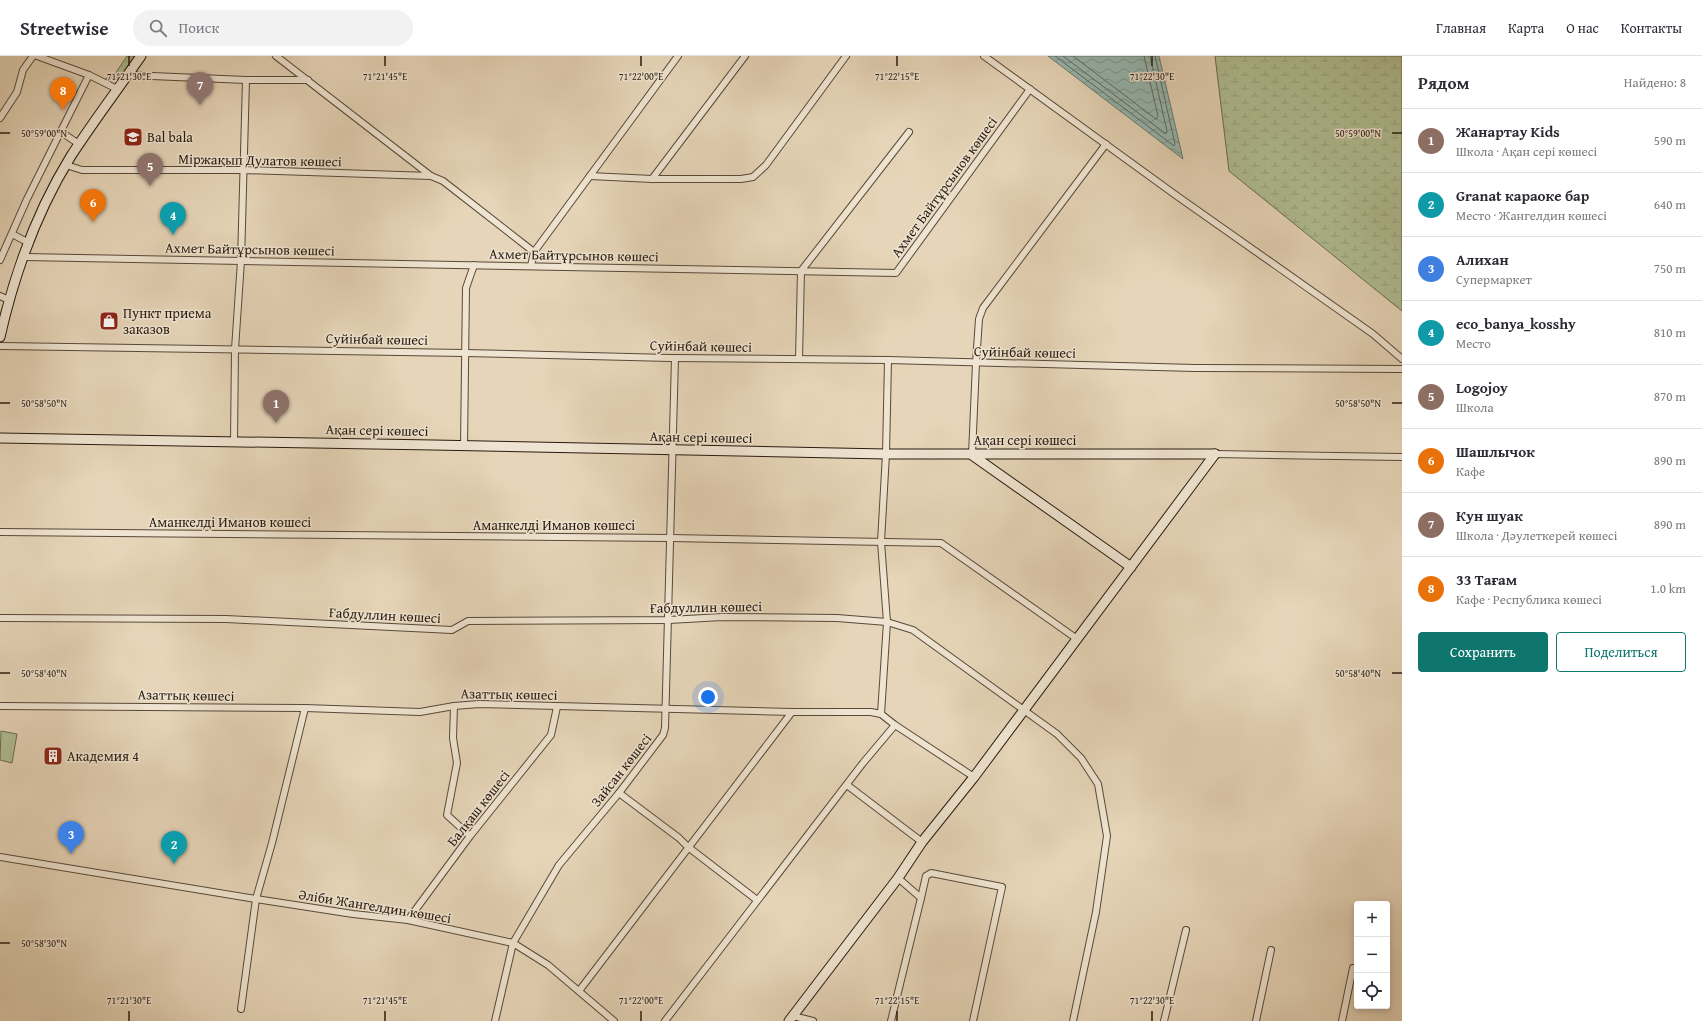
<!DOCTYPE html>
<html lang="ru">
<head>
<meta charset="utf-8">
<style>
	:root { --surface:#fff; --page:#f2f2f3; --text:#2b2b33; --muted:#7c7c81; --line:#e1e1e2; --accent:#0f766e }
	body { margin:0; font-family:"Gentium Book Plus",serif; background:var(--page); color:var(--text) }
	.controls { position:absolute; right:12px; bottom:12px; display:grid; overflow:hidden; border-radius:4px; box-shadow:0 2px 6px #0003 }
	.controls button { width:36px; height:36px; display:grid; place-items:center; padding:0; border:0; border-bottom:1px solid var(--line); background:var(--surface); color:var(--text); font:20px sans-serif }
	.you { position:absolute; left:708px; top:641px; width:14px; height:14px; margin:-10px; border:3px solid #fff; border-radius:50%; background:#1a73e8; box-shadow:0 0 0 6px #1a73e833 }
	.badge { display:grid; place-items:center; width:26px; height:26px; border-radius:50%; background:var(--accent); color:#fff; font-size:13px; font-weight:700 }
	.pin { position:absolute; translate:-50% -33px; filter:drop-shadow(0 1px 2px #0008) }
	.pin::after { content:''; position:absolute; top:21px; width:14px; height:12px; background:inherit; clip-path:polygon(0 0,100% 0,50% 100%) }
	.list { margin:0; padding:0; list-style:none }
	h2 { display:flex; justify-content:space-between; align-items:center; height:52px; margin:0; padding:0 16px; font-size:17px }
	h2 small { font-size:13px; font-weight:400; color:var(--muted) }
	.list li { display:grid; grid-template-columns:26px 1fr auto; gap:12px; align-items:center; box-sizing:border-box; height:64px; padding:0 16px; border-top:1px solid var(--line) }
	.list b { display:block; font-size:15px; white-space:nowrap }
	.list p { margin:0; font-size:13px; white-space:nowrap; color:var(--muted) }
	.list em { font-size:13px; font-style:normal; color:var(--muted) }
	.actions { display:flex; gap:8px; padding:12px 16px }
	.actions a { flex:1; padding:9px 0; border:1px solid var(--accent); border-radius:4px; text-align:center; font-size:14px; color:var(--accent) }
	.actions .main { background:var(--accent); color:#fff }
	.icon { flex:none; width:22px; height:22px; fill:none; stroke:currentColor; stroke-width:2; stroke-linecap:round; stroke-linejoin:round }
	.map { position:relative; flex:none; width:1402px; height:965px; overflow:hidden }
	header { display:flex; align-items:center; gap:24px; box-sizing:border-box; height:56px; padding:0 20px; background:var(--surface); border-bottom:1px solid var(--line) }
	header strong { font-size:19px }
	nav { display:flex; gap:22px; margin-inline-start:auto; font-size:14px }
	.search { width:280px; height:36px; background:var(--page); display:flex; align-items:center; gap:10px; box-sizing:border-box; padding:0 14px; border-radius:22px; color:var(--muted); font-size:15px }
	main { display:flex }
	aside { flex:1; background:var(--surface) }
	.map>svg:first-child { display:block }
	.grass { fill:url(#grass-dots); stroke:#6c6c51 }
	.wetland { fill:url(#wetland-marsh); stroke:#6c6c51 }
	.park { fill:#b0be93; stroke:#6c6c51 }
	.water { fill:url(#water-waves); stroke:#6a7971 }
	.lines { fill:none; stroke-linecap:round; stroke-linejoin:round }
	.shore { stroke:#5f6960; stroke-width:1 }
	.street-casing { stroke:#584939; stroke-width:8 }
	.secondary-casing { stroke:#281a0f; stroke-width:11 }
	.street { stroke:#efe4d1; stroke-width:6 }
	.secondary { stroke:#efe4d1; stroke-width:9 }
	.ticks { fill:none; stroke:#281a0f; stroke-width:1.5 }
	.labels { text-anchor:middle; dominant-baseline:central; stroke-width:3; stroke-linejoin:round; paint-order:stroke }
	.poi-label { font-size:14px; fill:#281a0f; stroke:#efe4d1; text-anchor:start }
	.street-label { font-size:14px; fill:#281a0f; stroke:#efe4d1 }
	.ticks-label { font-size:10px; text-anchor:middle; fill:#281a0f; stroke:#efe4d1; stroke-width:3; stroke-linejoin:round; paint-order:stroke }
</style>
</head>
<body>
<header>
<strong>Streetwise</strong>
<div class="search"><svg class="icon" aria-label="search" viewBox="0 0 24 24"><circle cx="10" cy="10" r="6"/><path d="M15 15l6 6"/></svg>Поиск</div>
<nav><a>Главная</a><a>Карта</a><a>О нас</a><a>Контакты</a></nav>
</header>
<main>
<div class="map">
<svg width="1402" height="965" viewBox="0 0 1402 965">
	<defs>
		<pattern id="grass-dots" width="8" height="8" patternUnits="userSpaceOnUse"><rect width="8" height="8" fill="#b0be93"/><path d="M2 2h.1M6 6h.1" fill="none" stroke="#97a37e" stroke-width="1.8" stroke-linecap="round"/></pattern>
		<pattern id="wetland-marsh" width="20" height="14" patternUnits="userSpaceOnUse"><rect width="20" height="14" fill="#b0be93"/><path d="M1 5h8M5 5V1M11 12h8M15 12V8" fill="none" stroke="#97a37e"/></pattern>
		<pattern id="water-waves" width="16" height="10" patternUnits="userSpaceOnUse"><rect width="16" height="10" fill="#96b8b2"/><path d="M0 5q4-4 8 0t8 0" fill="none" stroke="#7a958f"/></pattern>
	</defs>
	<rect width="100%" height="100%" fill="#e6d5b8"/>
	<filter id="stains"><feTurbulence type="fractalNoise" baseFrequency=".005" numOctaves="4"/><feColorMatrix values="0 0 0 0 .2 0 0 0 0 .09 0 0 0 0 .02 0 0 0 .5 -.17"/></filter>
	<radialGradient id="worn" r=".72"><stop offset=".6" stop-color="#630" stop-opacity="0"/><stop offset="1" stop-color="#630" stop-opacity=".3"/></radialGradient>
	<path class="grass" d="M127,0H134L118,24L106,23L108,20L113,21Z"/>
	<path class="wetland" d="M1215,0H1402V255L1229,115Z"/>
	<path class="park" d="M1,675L17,678L12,707L0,704Z"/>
	<path class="water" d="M1048,0H1159L1183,103Z"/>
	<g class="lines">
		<g class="shore">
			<path d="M1055,0L1174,90L1175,88L1155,0"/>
			<path d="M1063,0L1166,78L1167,75L1150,0"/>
			<path d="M1073,0L1156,63L1158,60L1144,0"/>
		</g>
		<defs>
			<g id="street">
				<path d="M37,0L89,19L117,33"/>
				<path d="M276,0L431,120L443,125L534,196L531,210"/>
				<path d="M984,0L1177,140L1373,278L1402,303"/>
				<path d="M128,19L246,24H308"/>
				<path d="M0,62L17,36L23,14L33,0"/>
				<path d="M61,76L79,88"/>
				<path d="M66,109L82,114H243L431,120"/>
				<path d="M590,120L652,123H741L753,121L766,109L846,0"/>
				<path d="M652,123L745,0"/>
				<path d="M12,178L29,187"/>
				<path d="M534,196L678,0"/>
				<path d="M24,201L896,217L1030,33"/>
				<path d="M0,204L27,143L89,19"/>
				<path d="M0,240L9,244"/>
				<path d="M0,290L465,297L670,302L888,304L1195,312L1402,313"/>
				<path d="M799,303L801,215L909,76"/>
				<path d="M234,385L235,293L241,205L246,24"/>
				<path d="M464,390L466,232L474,209"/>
				<path d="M1215,398L1402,401"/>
				<path d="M972,399L976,307L979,263L983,252L1106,88"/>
				<path d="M0,476L670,482L941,487L1077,583"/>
				<path d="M0,562L226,563L452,574L468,565L669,564L722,561L837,562L887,566L913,574L1057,678L1081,702L1098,728L1107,780L1096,856L1073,965"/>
				<path d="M0,650L305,652L420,656L454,650L479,648L792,656H871L881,658L895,669L974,721"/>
				<path d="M454,650L453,682L457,707L447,759L470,780"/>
				<path d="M881,658L887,566L881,486L886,398L888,304"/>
				<path d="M847,729L922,786"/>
				<path d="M619,737L679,782L688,791L757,844"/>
				<path d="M0,801L256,843L353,858L408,864L513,887L548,909L614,965"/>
				<path d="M921,842L926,820L931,817L1002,831L973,965"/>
				<path d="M408,864L470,780L551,679L557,651"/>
				<path d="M579,935L792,656"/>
				<path d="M241,953L256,843L272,787L305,652"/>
				<path d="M793,960L813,965"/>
				<path d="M495,965L513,887L559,809L619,737L663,679L665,672L675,302"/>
				<path d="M665,965L863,707L895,669"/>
				<path d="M891,965L921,842L898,822"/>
				<path d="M1164,965L1186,874"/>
				<path d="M1256,965L1271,894"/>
				<path d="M1342,965L1353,912"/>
			</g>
			<g id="secondary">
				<path d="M0,281C14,219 37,155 71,100C93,66 118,33 141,0"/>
				<path d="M0,382L433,389L886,398H1215"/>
				<path d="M972,399L1131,511"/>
				<path d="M789,965L898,822L922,786L974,721L1215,398"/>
			</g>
		</defs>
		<use href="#street" class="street-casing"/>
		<use href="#secondary" class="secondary-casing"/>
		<use href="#street" class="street"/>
		<use href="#secondary" class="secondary"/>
	</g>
	<path class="ticks" d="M129,0V10M385,0V10M641,0V10M897,0V10M1152,0V10M0,77H10M1392,77H1402M0,347H10M1392,347H1402M0,617H10M1392,617H1402M0,887H10M129,955V965M385,955V965M641,955V965M897,955V965M1152,955V965"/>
	<defs>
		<symbol id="school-square" viewBox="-11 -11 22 22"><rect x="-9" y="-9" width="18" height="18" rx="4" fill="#8f2418" stroke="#efe4d1"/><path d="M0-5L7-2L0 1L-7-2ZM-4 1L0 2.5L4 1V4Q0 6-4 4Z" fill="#fff"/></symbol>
		<symbol id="shop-square" viewBox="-11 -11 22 22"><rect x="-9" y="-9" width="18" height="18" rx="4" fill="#8f2418" stroke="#efe4d1"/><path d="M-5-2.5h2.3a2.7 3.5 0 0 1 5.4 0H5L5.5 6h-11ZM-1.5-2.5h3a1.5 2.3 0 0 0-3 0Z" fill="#fff"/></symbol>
		<symbol id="building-square" viewBox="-11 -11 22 22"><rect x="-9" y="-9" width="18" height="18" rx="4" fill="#8f2418" stroke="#efe4d1"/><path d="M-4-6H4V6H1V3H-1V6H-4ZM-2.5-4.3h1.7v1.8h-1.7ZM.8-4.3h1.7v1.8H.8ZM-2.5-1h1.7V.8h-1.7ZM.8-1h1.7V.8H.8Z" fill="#fff"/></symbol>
	</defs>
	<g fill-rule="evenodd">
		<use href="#school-square" x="122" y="70" width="22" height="22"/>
		<use href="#shop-square" x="98" y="254" width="22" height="22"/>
		<use href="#building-square" x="42" y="689" width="22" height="22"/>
	</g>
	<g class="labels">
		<g class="poi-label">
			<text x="147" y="81">Bal bala</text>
			<text x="123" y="257">Пункт приема<tspan x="123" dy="16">заказов</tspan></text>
			<text x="67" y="700">Академия 4</text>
		</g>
		<g class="street-label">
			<text transform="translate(260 104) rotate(1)">Міржақып Дулатов көшесі</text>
			<text transform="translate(944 131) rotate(-54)">Ахмет Байтұрсынов көшесі</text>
			<text transform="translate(250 193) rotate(1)">Ахмет Байтұрсынов көшесі</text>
			<text transform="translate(574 199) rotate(1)">Ахмет Байтұрсынов көшесі</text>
			<text transform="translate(377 283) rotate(1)">Суйінбай көшесі</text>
			<text transform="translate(701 290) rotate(1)">Суйінбай көшесі</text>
			<text transform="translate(1025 296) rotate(1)">Суйінбай көшесі</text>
			<text transform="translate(377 374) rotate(1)">Ақан сері көшесі</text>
			<text transform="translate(701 381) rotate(1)">Ақан сері көшесі</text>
			<text x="1025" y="384">Ақан сері көшесі</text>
			<text x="230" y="466">Аманкелді Иманов көшесі</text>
			<text x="554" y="469">Аманкелді Иманов көшесі</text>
			<text transform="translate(706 551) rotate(-1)">Ғабдуллин көшесі</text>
			<text transform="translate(385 559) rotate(3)">Ғабдуллин көшесі</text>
			<text transform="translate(509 638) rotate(1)">Азаттық көшесі</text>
			<text transform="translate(186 639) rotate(1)">Азаттық көшесі</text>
			<text transform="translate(621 714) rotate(-52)">Зайсан көшесі</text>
			<text transform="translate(478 752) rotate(-52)">Балқаш көшесі</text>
			<text transform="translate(375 850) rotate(9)">Әліби Жангелдин көшесі</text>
		</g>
	</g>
	<g class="ticks-label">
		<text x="129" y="24">71°21'30"E</text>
		<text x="385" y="24">71°21'45"E</text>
		<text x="641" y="24">71°22'00"E</text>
		<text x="897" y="24">71°22'15"E</text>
		<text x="1152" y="24">71°22'30"E</text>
		<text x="44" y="81">50°59'00"N</text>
		<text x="1358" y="81">50°59'00"N</text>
		<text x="44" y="351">50°58'50"N</text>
		<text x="1358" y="351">50°58'50"N</text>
		<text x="44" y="621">50°58'40"N</text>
		<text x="1358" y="621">50°58'40"N</text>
		<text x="44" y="891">50°58'30"N</text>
		<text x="129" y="948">71°21'30"E</text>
		<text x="385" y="948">71°21'45"E</text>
		<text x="641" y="948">71°22'00"E</text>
		<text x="897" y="948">71°22'15"E</text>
		<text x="1152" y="948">71°22'30"E</text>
	</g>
	<rect width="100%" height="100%" filter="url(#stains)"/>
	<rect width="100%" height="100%" fill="url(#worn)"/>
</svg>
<div class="controls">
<button>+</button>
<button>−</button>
<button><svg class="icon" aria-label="locate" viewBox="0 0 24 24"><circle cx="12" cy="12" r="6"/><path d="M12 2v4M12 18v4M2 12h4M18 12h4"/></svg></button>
</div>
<div class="you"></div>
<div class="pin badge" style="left:276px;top:367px;background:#8d6e63">1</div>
<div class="pin badge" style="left:174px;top:808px;background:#0f9aa8">2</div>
<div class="pin badge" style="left:71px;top:798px;background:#3f7fe0">3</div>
<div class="pin badge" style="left:173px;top:179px;background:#0f9aa8">4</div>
<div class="pin badge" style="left:150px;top:130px;background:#8d6e63">5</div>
<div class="pin badge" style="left:93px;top:166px;background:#e8710a">6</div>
<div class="pin badge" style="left:200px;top:49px;background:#8d6e63">7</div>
<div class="pin badge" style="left:63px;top:54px;background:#e8710a">8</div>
</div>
<aside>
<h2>Рядом<small>Найдено: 8</small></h2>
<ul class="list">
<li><span class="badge" style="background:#8d6e63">1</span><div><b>Жанартау Kids</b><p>Школа · Ақан сері көшесі</p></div><em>590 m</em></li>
<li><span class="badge" style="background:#0f9aa8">2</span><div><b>Granat караоке бар</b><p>Место · Жангелдин көшесі</p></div><em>640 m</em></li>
<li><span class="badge" style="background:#3f7fe0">3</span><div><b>Алихан</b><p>Супермаркет</p></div><em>750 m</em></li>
<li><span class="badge" style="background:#0f9aa8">4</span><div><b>eco_banya_kosshy</b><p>Место</p></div><em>810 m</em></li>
<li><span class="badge" style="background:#8d6e63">5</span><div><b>Logojoy</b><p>Школа</p></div><em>870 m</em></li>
<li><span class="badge" style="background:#e8710a">6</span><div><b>Шашлычок</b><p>Кафе</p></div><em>890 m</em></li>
<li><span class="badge" style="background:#8d6e63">7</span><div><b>Кун шуак</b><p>Школа · Дәулеткерей көшесі</p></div><em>890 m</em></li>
<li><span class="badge" style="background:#e8710a">8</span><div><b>33 Тағам</b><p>Кафе · Республика көшесі</p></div><em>1.0 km</em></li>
</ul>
<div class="actions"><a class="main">Сохранить</a><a>Поделиться</a></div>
</aside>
</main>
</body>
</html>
